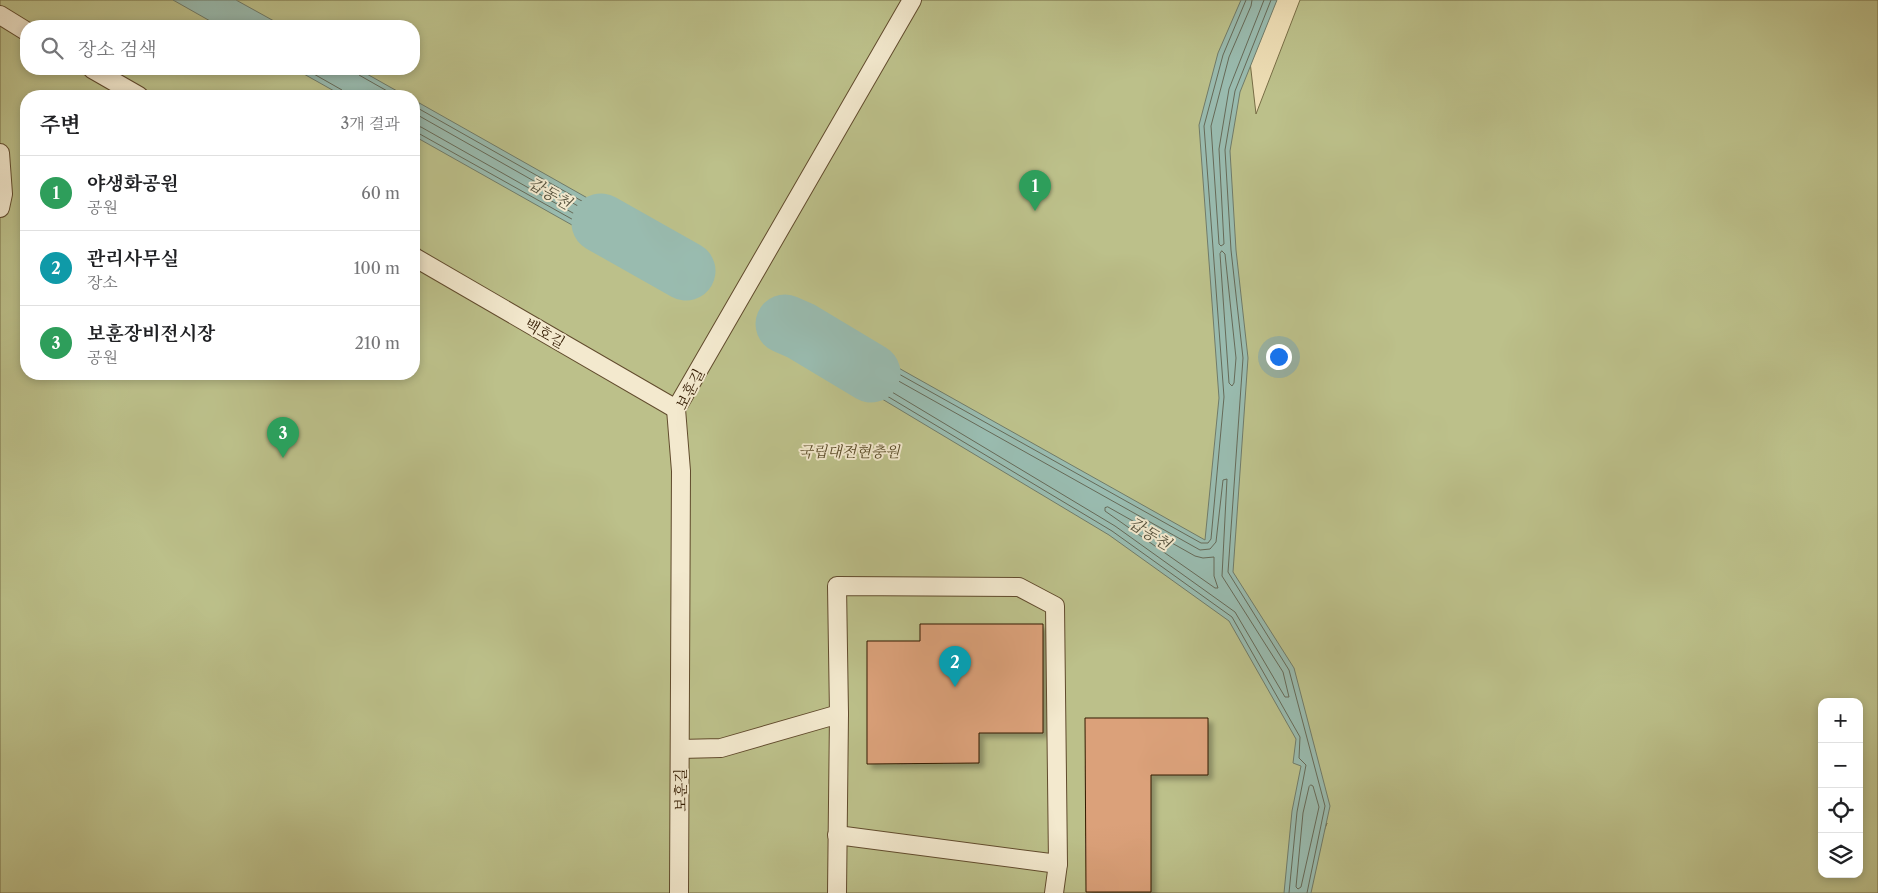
<!DOCTYPE html>
<html lang="ko">
<head>
<meta charset="utf-8">
<style>
	:root { --surface:#fff; --page:#f2f2f2; --text:#202124; --muted:#757577; --line:#e0e0e0; --accent:#2563eb }
	body { margin:0; font-family:"Libre Caslon Text","Noto Serif KR",serif; background:var(--page); color:var(--text) }
	.controls { position:absolute; right:15px; bottom:15px; display:grid; overflow:hidden; border-radius:10px; box-shadow:0 2px 8px #0003 }
	.controls button { width:45px; height:45px; display:grid; place-items:center; padding:0; border:0; border-bottom:1px solid var(--line); background:var(--surface); color:var(--text); font:25px sans-serif }
	.you { position:absolute; left:1278px; top:356px; width:18px; height:18px; margin:-12px; border:4px solid #fff; border-radius:50%; background:#1a73e8; box-shadow:0 0 0 8px #1a73e833 }
	.badge { display:grid; place-items:center; width:32px; height:32px; border-radius:50%; background:var(--accent); color:#fff; font-size:16px; font-weight:700 }
	.pin { position:absolute; translate:-50% -41px; filter:drop-shadow(0 1px 2px #0008) }
	.pin::after { content:''; position:absolute; top:26px; width:18px; height:15px; background:inherit; clip-path:polygon(0 0,100% 0,50% 100%) }
	.list { margin:0; padding:0; list-style:none }
	h2 { display:flex; justify-content:space-between; align-items:center; height:65px; margin:0; padding:0 20px; font-size:21px }
	h2 small { font-size:16px; font-weight:400; color:var(--muted) }
	.list li { display:grid; grid-template-columns:32px 1fr auto; gap:15px; align-items:center; box-sizing:border-box; height:75px; padding:0 20px; border-top:1px solid var(--line) }
	.list b { display:block; font-size:19px; white-space:nowrap }
	.list p { margin:0; font-size:16px; white-space:nowrap; color:var(--muted) }
	.list em { font-size:16px; font-style:normal; color:var(--muted) }
	.icon { flex:none; width:28px; height:28px; fill:none; stroke:currentColor; stroke-width:2; stroke-linecap:round; stroke-linejoin:round }
	.map { position:relative; flex:none; width:1878px; height:893px; overflow:hidden }
	.search { position:absolute; background:var(--surface); box-shadow:0 2px 8px #0003; left:20px; top:20px; width:400px; height:55px; display:flex; align-items:center; gap:12px; box-sizing:border-box; padding:0 18px; border-radius:20px; color:var(--muted); font-size:19px }
	.panel { position:absolute; background:var(--surface); box-shadow:0 2px 8px #0003; left:20px; top:90px; width:400px; height:290px; border-radius:20px }
	.map>svg:first-child { display:block }
	.green { fill:#bcc08a; stroke:#776d45; fill-rule:evenodd }
	.water { fill:#99bbaf; stroke:#707b69 }
	.lines { fill:none; stroke-linecap:round; stroke-linejoin:round }
	.shore { stroke:#666a58; stroke-width:1 }
	.river { stroke:#99bbaf; stroke-width:59 }
	.building { fill:#dba17a; stroke:#321a00; filter:url(#shadow) }
	.lane-casing { stroke:#614b2d; stroke-width:20 }
	.lane { stroke:#f3e9ce; stroke-width:18 }
	.labels { text-anchor:middle; dominant-baseline:central; stroke-width:4; stroke-linejoin:round; paint-order:stroke }
	.street-label { font-size:15px; fill:#321a00; stroke:#f3e9ce }
	.park-label { font-size:15px; font-style:italic; fill:#5b4c29; stroke:#f3e9ce }
	.water-label { font-size:16px; font-style:italic; fill:#56523d; stroke:#f3e9ce }
</style>
</head>
<body>
<div class="map">
<svg width="1878" height="893" viewBox="0 0 1878 893">
	<defs>
		<filter id="shadow"><feDropShadow dx="4.5" dy="4.5" stdDeviation="2.5" flood-color="#0004"/></filter>
	</defs>
	<rect width="100%" height="100%" fill="#edddb4"/>
	<filter id="stains"><feTurbulence type="fractalNoise" baseFrequency=".004" numOctaves="4"/><feColorMatrix values="0 0 0 0 .2 0 0 0 0 .09 0 0 0 0 .02 0 0 0 .5 -.17"/></filter>
	<radialGradient id="worn" r=".72"><stop offset=".6" stop-color="#630" stop-opacity="0"/><stop offset="1" stop-color="#630" stop-opacity=".3"/></radialGradient>
	<path class="green" d="M0,0H1248L1244,9L1256,114L1300,0H1878V893H1301L1327,823L1291,893H0ZM26,26H414V69H26ZM26,96H414V374H26ZM1822,702H1859V874H1822Z"/>
	<g class="water">
		<path d="M173,0H236L283,26H219Z"/>
		<path d="M1241,0H1277L1240,92L1230,151L1236,250L1248,358L1233,572L1294,668L1330,806L1311,893H1284L1292,811L1301,766L1293,763L1296,739L1229,621L1109,535L802,351L799,342L801,331L810,327L822,325L1205,540L1219,398L1199,125L1218,53Z"/>
		<path d="M295,69H358L406,96H343Z"/>
		<path d="M414,100L660,239L670,252L671,264L661,270L643,265L414,136Z"/>
	</g>
	<g class="lines">
		<g class="shore">
			<path d="M1246,0L1223,55L1204,126L1224,397L1211,539L1208,543H1201L822,331H812L807,334L804,341L807,348L1112,531L1232,617L1300,737L1299,758L1306,765L1297,812L1289,893"/>
			<path d="M1252,0L1251,6L1229,57L1211,126L1219,244L1221,246L1224,244L1219,149L1229,89L1264,0"/>
			<path d="M1271,0L1235,91L1225,150L1231,250L1243,358L1228,572L1289,670L1325,806L1307,893"/>
			<path d="M305,69L342,90L345,96"/>
			<path d="M356,69L359,75L396,96"/>
			<path d="M414,106L656,243L665,254V261L660,264L645,260L418,133L414,132"/>
			<path d="M414,113L652,248L656,255L653,256L647,255L421,127L414,126"/>
			<path d="M1222,251L1225,254L1236,358L1234,383L1232,386L1229,383L1220,254Z"/>
			<path d="M820,337L1200,550L1210,549L1216,542L1223,480L1227,479L1222,576L1283,672L1289,697H1285L1235,612L1115,526L812,344V338Z"/>
			<path d="M1108,507L1195,556L1203,558L1214,557V576L1218,588H1215L1105,511V508Z"/>
			<path d="M1311,785L1313,786L1319,807L1301,887L1298,889L1296,887L1303,813L1309,787Z"/>
		</g>
		<g class="river">
			<path d="M601,223L686,271"/>
			<path d="M785,324L801,331L871,373"/>
		</g>
	</g>
	<g class="building">
		<path d="M920,624H1043V733H979V763L867,764V641H920Z"/>
		<path d="M1085,718H1208V775H1151V892H1086Z"/>
	</g>
	<g class="lines">
		<defs>
			<g id="lane">
				<path d="M0,15L26,31"/>
				<path d="M92,69L139,96"/>
				<path d="M0,153L3,194L0,208"/>
				<path d="M414,257L676,409"/>
				<path d="M680,749L721,748L839,714"/>
				<path d="M837,835L1058,864"/>
				<path d="M679,893L681,471L676,409L912,0"/>
				<path d="M837,893L839,714L837,586L1019,587L1055,606L1058,864L1054,893"/>
			</g>
		</defs>
		<use href="#lane" class="lane-casing"/>
		<use href="#lane" class="lane"/>
	</g>
	<g class="labels">
		<g class="street-label">
			<text transform="translate(545 333) rotate(30)">백호길</text>
			<text transform="translate(690 389) rotate(-63)">보훈길</text>
			<text transform="translate(680 790) rotate(-90)">보훈길</text>
		</g>
		<g class="park-label">
			<text x="849" y="451">국립대전현충원</text>
		</g>
		<g class="water-label">
			<text transform="translate(550 193) rotate(30)">갑동천</text>
			<text transform="translate(1150 533) rotate(32)">갑동천</text>
		</g>
	</g>
	<rect width="100%" height="100%" filter="url(#stains)"/>
	<rect width="100%" height="100%" fill="url(#worn)"/>
</svg>
<div class="controls">
<button>+</button>
<button>−</button>
<button><svg class="icon" aria-label="locate" viewBox="0 0 24 24"><circle cx="12" cy="12" r="6"/><path d="M12 2v4M12 18v4M2 12h4M18 12h4"/></svg></button>
<button><svg class="icon" aria-label="layers" viewBox="0 0 24 24"><path d="M12 4l9 5-9 5-9-5zM3 14l9 5 9-5"/></svg></button>
</div>
<div class="you"></div>
<div class="pin badge" style="left:1035px;top:211px;background:#2e9e5b">1</div>
<div class="pin badge" style="left:955px;top:687px;background:#0f9aa8">2</div>
<div class="pin badge" style="left:283px;top:458px;background:#2e9e5b">3</div>
<div class="search"><svg class="icon" aria-label="search" viewBox="0 0 24 24"><circle cx="10" cy="10" r="6"/><path d="M15 15l6 6"/></svg>장소 검색</div>
<section class="panel">
<h2>주변<small>3개 결과</small></h2>
<ul class="list">
<li><span class="badge" style="background:#2e9e5b">1</span><div><b>야생화공원</b><p>공원</p></div><em>60 m</em></li>
<li><span class="badge" style="background:#0f9aa8">2</span><div><b>관리사무실</b><p>장소</p></div><em>100 m</em></li>
<li><span class="badge" style="background:#2e9e5b">3</span><div><b>보훈장비전시장</b><p>공원</p></div><em>210 m</em></li>
</ul>
</section>
</div>
</body>
</html>
